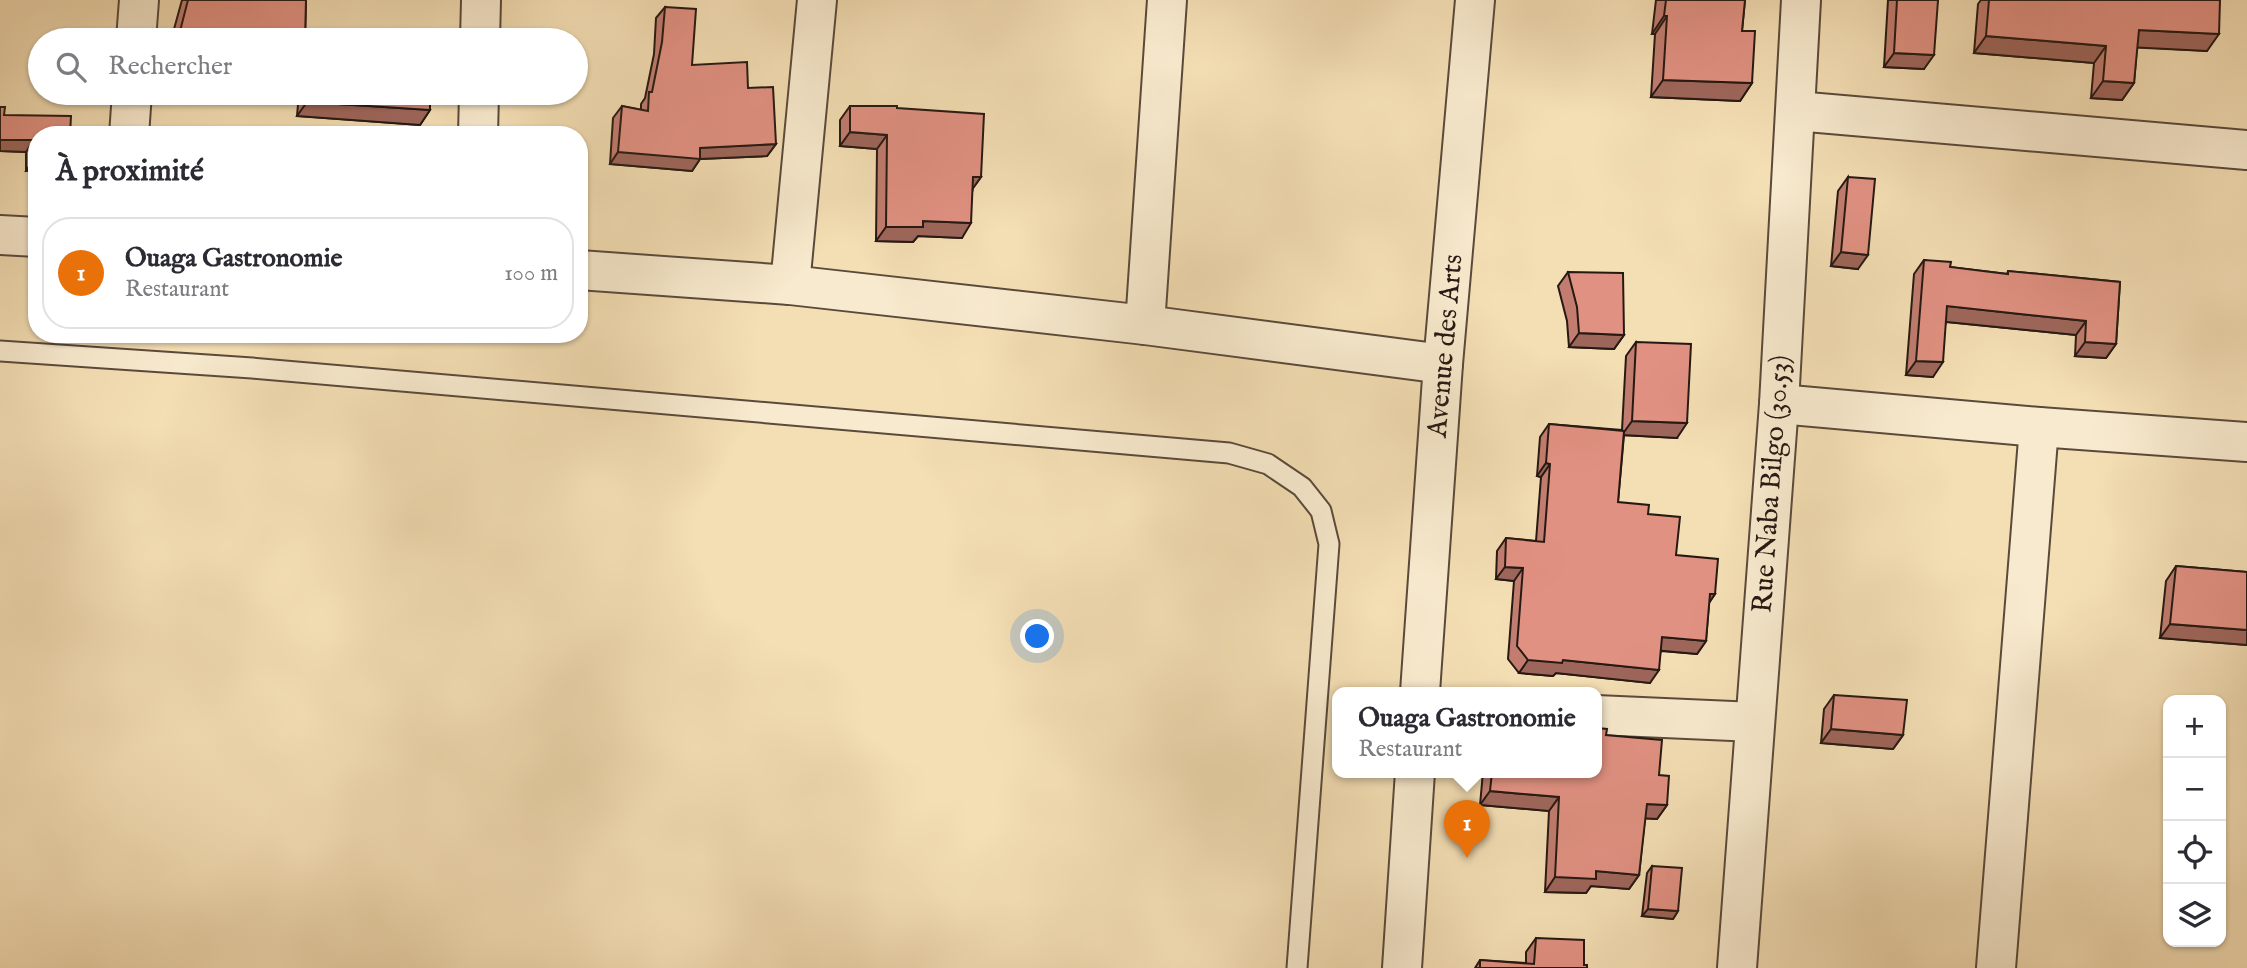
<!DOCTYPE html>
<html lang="fr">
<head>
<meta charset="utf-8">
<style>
	:root { --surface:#fff; --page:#f2f2f3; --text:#2b2b33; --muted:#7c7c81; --line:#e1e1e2; --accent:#111827 }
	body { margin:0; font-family:"IM FELL English",serif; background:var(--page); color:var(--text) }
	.controls { position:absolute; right:21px; bottom:21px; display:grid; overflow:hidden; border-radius:14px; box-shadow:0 2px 5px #0004 }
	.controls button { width:63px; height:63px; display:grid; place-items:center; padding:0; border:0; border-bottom:2px solid var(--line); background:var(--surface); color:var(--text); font:35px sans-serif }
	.you { position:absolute; left:1038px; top:637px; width:24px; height:24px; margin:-18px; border:5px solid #fff; border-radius:50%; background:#1a73e8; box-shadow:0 0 0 10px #1a73e833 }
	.badge { display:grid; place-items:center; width:46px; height:46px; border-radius:50%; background:var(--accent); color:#fff; font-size:23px; font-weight:700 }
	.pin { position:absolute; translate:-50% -58px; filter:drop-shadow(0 2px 4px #0008) }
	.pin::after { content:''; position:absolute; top:37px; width:24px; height:21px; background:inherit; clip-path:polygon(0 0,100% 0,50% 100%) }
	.popup { position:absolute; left:1332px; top:687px; width:270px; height:91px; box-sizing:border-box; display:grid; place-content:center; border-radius:14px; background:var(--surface); filter:drop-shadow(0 2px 5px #0005); font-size:23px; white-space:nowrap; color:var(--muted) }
	.popup b { font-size:26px; color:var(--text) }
	.popup::after { content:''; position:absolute; left:50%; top:100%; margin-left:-14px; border:14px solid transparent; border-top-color:var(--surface) }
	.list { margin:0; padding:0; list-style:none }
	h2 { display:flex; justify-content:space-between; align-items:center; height:91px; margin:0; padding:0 28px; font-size:30px }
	h2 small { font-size:23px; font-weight:400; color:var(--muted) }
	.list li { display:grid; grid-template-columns:46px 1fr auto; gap:21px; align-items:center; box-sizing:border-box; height:112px; margin:0 14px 14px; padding:0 14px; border:2px solid var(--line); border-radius:28px }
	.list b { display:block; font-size:26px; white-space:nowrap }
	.list p { margin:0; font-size:23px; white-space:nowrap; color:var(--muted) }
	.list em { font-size:23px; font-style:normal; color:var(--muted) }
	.icon { flex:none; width:38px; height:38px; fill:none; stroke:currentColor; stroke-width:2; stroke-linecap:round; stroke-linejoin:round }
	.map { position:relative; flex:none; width:2247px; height:968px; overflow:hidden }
	.search { position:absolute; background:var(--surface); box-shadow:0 2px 5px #0004; left:28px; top:28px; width:560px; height:77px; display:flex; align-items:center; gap:18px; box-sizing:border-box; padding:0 24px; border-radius:38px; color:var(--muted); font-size:26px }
	.panel { position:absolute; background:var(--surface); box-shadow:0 2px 5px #0004; left:28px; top:126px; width:560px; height:217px; border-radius:28px }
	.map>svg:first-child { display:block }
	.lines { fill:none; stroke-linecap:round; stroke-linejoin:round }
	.service-casing { stroke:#5a4a3b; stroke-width:23 }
	.minor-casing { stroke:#5a4a3b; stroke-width:42 }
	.tertiary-casing { stroke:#5a4a3b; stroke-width:42 }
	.service { stroke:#f8eace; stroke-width:19 }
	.minor { stroke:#f8eace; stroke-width:38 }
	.tertiary { stroke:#f8eace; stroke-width:38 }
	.wall { fill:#c27d70; stroke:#261913; stroke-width:2 }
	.shaded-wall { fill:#9e665b; stroke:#261913; stroke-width:2 }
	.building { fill:#e19182; stroke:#261913; stroke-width:2 }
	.labels { text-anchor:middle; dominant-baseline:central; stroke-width:5; stroke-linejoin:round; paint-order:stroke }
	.street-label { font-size:28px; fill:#261913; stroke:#f8eace }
</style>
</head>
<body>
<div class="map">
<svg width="2247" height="968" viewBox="0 0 2247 968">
	<rect width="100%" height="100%" fill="#f4deb4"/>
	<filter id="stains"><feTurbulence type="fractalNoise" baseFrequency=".00286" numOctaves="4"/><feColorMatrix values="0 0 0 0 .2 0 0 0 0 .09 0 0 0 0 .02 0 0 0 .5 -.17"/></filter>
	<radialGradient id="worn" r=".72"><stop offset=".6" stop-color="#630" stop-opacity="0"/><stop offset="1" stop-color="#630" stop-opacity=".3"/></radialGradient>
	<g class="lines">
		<defs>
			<path id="service" d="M0,351L252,368L1229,453L1268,464L1302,487L1321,511L1329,544L1297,968"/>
			<g id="minor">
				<path d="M136,40L139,0"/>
				<path d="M480,40L481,0"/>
				<path d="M1796,111L2247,150"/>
				<path d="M129,135L132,93"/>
				<path d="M478,135L479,93"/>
				<path d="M0,235L37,237"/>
				<path d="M579,270L790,285L1145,325L1443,364"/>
				<path d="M790,285L817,0"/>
				<path d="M1145,325L1167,0"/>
				<path d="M1779,404L2039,427L2247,442"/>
				<path d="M1596,715L1755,722"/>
				<path d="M1737,968L1779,404L1801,0"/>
				<path d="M1996,968L2039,427"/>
			</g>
			<g id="tertiary">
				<path d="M1420,692L1443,364L1475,0"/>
				<path d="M1402,968L1415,772"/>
			</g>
		</defs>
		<use href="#service" class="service-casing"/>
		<use href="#minor" class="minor-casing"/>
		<use href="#tertiary" class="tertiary-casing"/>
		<use href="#service" class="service"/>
		<use href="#minor" class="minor"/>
		<use href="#tertiary" class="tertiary"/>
	</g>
	<g class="wall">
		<path d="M182,0H306L305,40H171Z"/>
		<path d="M1656,0H1745L1742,31L1752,83L1740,101L1651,97L1655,34H1652Z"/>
		<path d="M1888,0H1938L1924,69L1884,67Z"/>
		<path d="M1981,0H2220L2207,51L2137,47L2134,83L2122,100L2091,98L2094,63L1974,53L1978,4Z"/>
		<path d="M665,7L692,65L748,88L776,144L767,156L700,159L692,171L610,164L613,118L622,106L641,110V104L645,98L654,54L656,18Z"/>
		<path d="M299,93H430V110L420,125L297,116Z"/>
		<path d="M850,106L897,108L981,177L973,188L962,238L918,236L913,242L876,241L877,149L840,146V120Z"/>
		<path d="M0,107L4,115L37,135V171H26V152L0,151Z"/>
		<path d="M1848,177L1858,269L1831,266L1838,191Z"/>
		<path d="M1924,260L1950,267L2007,274L2008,271L2120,282L2116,344L2106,358L2075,356L2076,335L1946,322L1933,377L1906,375L1914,274Z"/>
		<path d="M1568,272L1624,335L1614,349L1569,347L1567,321L1558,286Z"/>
		<path d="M1636,342L1677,438L1624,435L1618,502L1648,514L1676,555L1715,594L1709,603L1706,641L1697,654L1661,651L1650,683L1556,673L1553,676L1519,673L1508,659L1514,581L1496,579L1497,551L1506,538L1536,541L1541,477L1537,476L1540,437L1549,424L1622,430L1626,356Z"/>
		<path d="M2176,566L2247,572V645L2160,638L2166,581Z"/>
		<path d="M1834,695L1903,735L1893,749L1821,743L1824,709Z"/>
		<path d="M1606,735L1659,775L1667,805L1657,819L1645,818L1639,875L1629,889L1591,886L1586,893L1545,892L1549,811L1480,805L1483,772H1597Z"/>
		<path d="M1652,866L1678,911L1673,919L1642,916L1647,873Z"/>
		<path d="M1536,938L1584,965L1587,968H1475L1480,960L1526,963V952Z"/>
	</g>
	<g class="shaded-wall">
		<path d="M1664,16H1667L1655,34H1652Z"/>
		<path d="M2139,30L2219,34L2207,51L2127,47Z"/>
		<path d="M179,35L200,40H175Z"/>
		<path d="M1986,36L2106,46L2094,63L1974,53Z"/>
		<path d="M1894,53L1934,55L1924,69L1884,67Z"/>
		<path d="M1663,80L1752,83L1740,101L1651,97Z"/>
		<path d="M2103,81L2134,83L2122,100L2091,98Z"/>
		<path d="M307,102L430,110L420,125L297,116Z"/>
		<path d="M850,132L887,135L877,149L840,146Z"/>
		<path d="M0,140H34L26,152L0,151Z"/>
		<path d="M776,144L767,156L699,159H700L692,171L610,164L618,152Z"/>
		<path d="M34,159H37V171H26Z"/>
		<path d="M973,177H981L971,191Z"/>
		<path d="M923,221L971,223L962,238L918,236L913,242L876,241L886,227Z"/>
		<path d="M1841,252L1868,255L1858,269L1831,266Z"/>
		<path d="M1947,306L2086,321L2076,335L1937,321Z"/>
		<path d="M1579,333L1624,335L1614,349L1569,347Z"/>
		<path d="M2085,342L2116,344L2106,358L2075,356Z"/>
		<path d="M1916,361L1943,362L1933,377L1906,375Z"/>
		<path d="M1632,421L1687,423L1677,438L1622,435Z"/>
		<path d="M1546,463L1550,464L1541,477L1537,476Z"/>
		<path d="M1505,567L1523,568L1514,581L1496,579Z"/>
		<path d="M1710,594H1715L1706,607Z"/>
		<path d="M2170,624L2247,630V645L2160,638Z"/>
		<path d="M1662,637L1706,641L1697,654L1653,650Z"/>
		<path d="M1528,660H1563L1659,670L1650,683L1556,673L1553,676L1519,673Z"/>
		<path d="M1831,729L1903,735L1893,749L1821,743Z"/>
		<path d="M1490,791L1559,797L1549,811L1480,805Z"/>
		<path d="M1647,804L1667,805L1657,819L1637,818Z"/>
		<path d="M1596,871L1639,875L1629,889L1591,886L1586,893L1545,892L1555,877Z"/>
		<path d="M1648,909L1678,911L1673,919L1642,916Z"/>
	</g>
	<g class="building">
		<path d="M188,0H306L305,40H200L179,35Z"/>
		<path d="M1666,0H1745L1742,31H1755L1752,83L1663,80L1667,16H1664Z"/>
		<path d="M1897,0H1938L1934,55L1894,53Z"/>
		<path d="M1989,0H2220L2219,34L2139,30L2134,83L2103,81L2106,46L1986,36Z"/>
		<path d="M665,7L696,9L692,65L747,62L748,88L773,87L776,144L700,148V159L618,152L622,106L648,111L649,92H652L662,42Z"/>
		<path d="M308,93H430V110L307,102Z"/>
		<path d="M850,106H897V108L984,114L981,177H973L971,223L923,221V227H886L887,135L850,132Z"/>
		<path d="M0,107H5L4,115L71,116L70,135H37V159H34V140H0Z"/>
		<path d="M192,133L294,134L192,135Z"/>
		<path d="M1848,177L1875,179L1868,255L1841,252Z"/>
		<path d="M1924,260L1951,262L1950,267L2008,274V271L2120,282L2116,344L2085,342L2086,321L1947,306L1943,362L1916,361Z"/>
		<path d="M1568,272L1623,273L1624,335L1579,333L1577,307Z"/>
		<path d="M1636,342L1691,344L1687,423L1632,421Z"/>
		<path d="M1549,424L1624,431L1618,502L1649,505L1648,514L1680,517L1676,555L1718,559L1715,594H1710L1706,641L1662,637L1659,670L1563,660L1562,663L1528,660L1517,646L1523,568L1505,567L1506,538L1544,542L1550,464L1546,463Z"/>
		<path d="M2176,566L2247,572V630L2170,624Z"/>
		<path d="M1834,695L1907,700L1903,735L1831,729Z"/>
		<path d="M1597,728L1607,729L1606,735L1662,740L1659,775L1669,776L1667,805L1647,804L1639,875L1596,871V879L1555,877L1559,797L1490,791L1492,772H1597Z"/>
		<path d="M1652,866L1682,868L1678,911L1648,909Z"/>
		<path d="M1536,938L1584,940V965H1587V968H1480V960L1534,964Z"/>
	</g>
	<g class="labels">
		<g class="street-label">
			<text transform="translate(1446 346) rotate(-85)">Avenue des Arts</text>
			<text transform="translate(1772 484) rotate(-86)">Rue Naba Bilgo (30.53)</text>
		</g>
	</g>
	<rect width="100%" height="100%" filter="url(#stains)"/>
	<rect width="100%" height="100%" fill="url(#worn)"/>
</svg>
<div class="controls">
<button>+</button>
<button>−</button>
<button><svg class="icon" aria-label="locate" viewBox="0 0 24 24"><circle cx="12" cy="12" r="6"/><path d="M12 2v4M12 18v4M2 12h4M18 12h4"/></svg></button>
<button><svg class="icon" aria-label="layers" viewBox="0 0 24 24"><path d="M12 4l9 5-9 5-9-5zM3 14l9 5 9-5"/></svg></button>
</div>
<div class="you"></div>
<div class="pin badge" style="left:1467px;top:858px;background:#e8710a">1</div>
<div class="popup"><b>Ouaga Gastronomie</b>Restaurant</div>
<div class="search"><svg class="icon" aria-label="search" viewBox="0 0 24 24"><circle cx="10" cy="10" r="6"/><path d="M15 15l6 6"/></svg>Rechercher</div>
<section class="panel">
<h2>À proximité<small></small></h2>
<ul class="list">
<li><span class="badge" style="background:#e8710a">1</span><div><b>Ouaga Gastronomie</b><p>Restaurant</p></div><em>100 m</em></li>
</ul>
</section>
</div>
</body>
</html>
